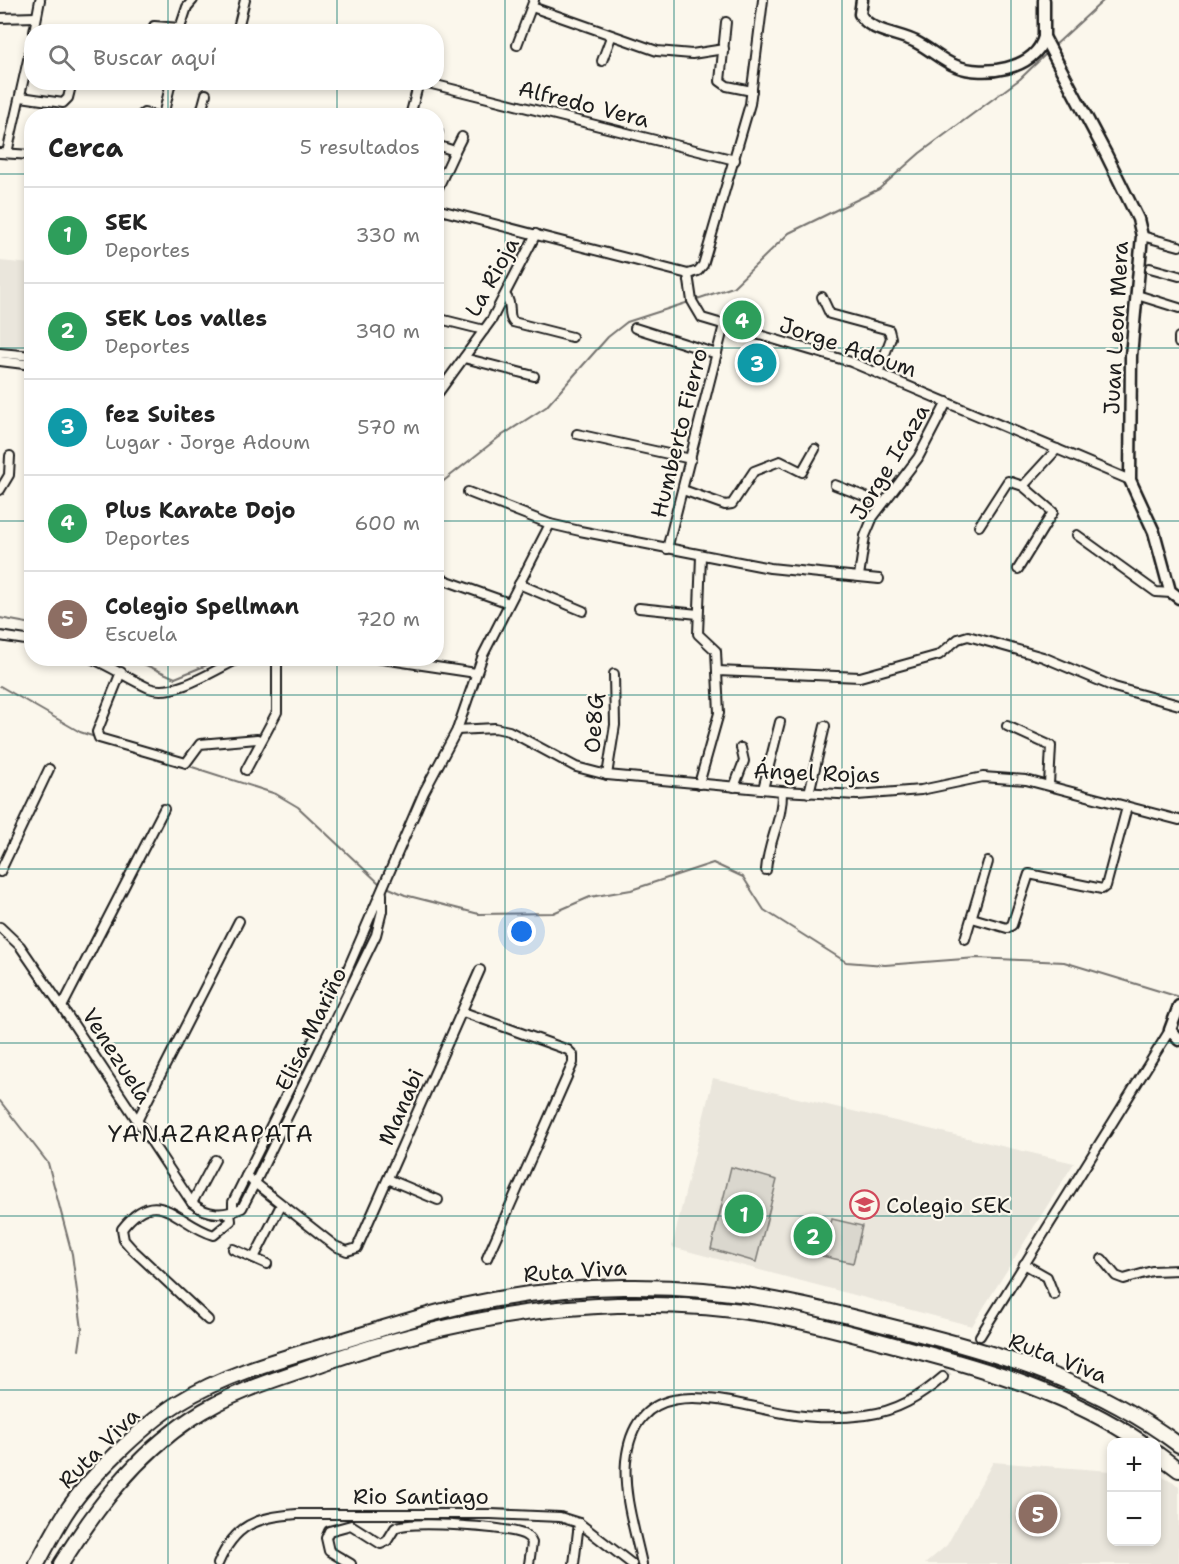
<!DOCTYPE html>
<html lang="es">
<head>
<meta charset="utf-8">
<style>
	:root { --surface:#fff; --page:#f6f6f6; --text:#222; --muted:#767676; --line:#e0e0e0; --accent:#b45309 }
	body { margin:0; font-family:"Shantell Sans",sans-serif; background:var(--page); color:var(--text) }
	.controls { position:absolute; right:18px; bottom:18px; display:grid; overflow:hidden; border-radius:12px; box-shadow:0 3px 9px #0003 }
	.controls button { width:54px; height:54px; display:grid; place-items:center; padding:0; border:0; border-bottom:2px solid var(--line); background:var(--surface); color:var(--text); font:30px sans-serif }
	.you { position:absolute; left:522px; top:932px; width:21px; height:21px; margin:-15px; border:4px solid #fff; border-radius:50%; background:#1a73e8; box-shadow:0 0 0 9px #1a73e833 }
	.badge { display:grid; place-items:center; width:39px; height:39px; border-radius:50%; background:var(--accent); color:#fff; font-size:20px; font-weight:700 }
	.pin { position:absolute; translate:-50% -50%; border:3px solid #fff; box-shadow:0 2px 6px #0006 }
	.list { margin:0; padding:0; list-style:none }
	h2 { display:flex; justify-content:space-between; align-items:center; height:78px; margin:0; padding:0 24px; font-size:26px }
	h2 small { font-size:20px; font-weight:400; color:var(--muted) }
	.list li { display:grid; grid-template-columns:39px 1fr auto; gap:18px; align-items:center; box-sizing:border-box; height:96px; padding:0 24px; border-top:2px solid var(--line) }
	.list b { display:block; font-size:22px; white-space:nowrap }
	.list p { margin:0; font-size:20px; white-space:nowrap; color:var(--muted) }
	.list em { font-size:20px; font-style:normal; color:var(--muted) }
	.icon { flex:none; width:33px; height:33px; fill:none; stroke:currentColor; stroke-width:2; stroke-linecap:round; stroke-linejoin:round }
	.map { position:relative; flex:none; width:1179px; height:1564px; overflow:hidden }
	.search { position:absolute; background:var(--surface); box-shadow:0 3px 9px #0003; left:24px; top:24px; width:420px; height:66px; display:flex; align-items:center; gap:15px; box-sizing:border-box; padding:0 21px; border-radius:24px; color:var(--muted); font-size:22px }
	.panel { position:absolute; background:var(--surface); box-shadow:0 3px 9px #0003; left:24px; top:108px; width:420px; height:558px; border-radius:24px }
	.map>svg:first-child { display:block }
	.built { fill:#eae6dc }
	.green { fill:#dad7ce; stroke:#7b7a75; stroke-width:1.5 }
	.water { fill:#afaca5; stroke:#74726e; stroke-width:1.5 }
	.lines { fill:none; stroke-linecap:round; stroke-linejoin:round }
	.shore { stroke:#575653; stroke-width:1.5 }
	.stream { stroke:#74726e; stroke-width:2 }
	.street-tunnel { stroke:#dad6cd; stroke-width:8; stroke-dasharray:8 4; stroke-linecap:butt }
	.street-casing { stroke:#1c1c1c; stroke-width:12 }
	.secondary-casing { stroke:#1c1c1c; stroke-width:15 }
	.highway-casing { stroke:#1c1c1c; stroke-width:18 }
	.street { stroke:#fbf7ec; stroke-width:8 }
	.secondary { stroke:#fbf7ec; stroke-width:10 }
	.highway { stroke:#fbf7ec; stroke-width:14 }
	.grid { fill:none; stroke:#0f766e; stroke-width:1.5; stroke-opacity:0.55 }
	.labels { text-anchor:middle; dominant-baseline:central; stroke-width:4.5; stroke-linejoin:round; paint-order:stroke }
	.street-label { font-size:22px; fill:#1c1c1c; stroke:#fbf7ec }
	.poi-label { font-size:22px; fill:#1c1c1c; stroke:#fbf7ec; text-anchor:start }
	.neighbourhood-label { font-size:24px; letter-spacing:1.5px; fill:#1c1c1c; stroke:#fbf7ec }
</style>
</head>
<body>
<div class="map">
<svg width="1179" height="1564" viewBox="0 0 1179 1564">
	<rect width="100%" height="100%" fill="#fbf7ec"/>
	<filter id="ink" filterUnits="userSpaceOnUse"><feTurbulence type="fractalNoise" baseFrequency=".0167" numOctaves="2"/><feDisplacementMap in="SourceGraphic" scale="12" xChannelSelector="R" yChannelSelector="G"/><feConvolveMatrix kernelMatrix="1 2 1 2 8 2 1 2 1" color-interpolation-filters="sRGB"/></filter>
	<g filter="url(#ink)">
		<g class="built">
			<path d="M0,261L31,264V354L0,351Z"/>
			<path d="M713,1078L1074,1163L972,1326L672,1247Z"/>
			<path d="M993,1462L1111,1471L1112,1542H1156L1157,1475H1159L1179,1486V1564H925L947,1545Z"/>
		</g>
		<g class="green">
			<path d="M731,1167L777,1180L756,1262L711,1249Z"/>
			<path d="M832,1219L862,1226L853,1263L822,1256Z"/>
		</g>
		<path class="water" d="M805,1217L830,1223L821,1255L796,1249Z"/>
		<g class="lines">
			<path class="shore" d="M815,1225L822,1229L817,1246L806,1245L804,1242L809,1227Z"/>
			<g class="stream">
				<path d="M1053,47L1104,0"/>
				<path d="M694,300L733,287L789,233L879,189L920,153L1020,79L1047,53"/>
				<path d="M436,487L498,438L546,407L608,337L627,322L689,302"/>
				<path d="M0,618L32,624"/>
				<path d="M130,658L175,678L224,658"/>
				<path d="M0,686L80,732L95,737"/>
				<path d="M186,765L276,794L298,807L380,884L405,895L479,914L553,913L590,897L631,890L713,863L743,877L764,910L846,962L885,965L977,958L1064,962L1179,997"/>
				<path d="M0,1101L48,1163L72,1254L82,1329L79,1350"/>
			</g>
			<path class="street-tunnel" d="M943,1377L964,1357L980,1336"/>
			<defs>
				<g id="street">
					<path d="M532,7L657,51L692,54L724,49"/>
					<path d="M0,18L36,17"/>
					<path d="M726,22L720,81L727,86L752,91"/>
					<path d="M34,32L40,0"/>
					<path d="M152,32L154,26L180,28L187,7L193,0"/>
					<path d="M237,32L245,0"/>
					<path d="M517,45L534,0"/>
					<path d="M602,61L611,37"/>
					<path d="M424,82L735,160"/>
					<path d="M21,97L63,103L68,98L72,82"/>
					<path d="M140,116L144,113L157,116"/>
					<path d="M163,116L171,82"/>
					<path d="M200,116L206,94"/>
					<path d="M410,116L419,82"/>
					<path d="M436,135L438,132"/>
					<path d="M436,145L455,151L436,192"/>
					<path d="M455,151L462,137"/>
					<path d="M0,153L32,155"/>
					<path d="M7,153L32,42"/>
					<path d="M436,209L688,274L698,271L703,265L750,104L763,0"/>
					<path d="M1142,236L1179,246"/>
					<path d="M1150,268L1179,276"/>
					<path d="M688,274L692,301L702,318L851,362L1130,480"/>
					<path d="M1137,295L1179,308"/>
					<path d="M506,296C513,305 507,315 513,322L572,337"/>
					<path d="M822,297L830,314L889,330L891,338L878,373"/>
					<path d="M436,318L484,330"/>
					<path d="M635,328L717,354"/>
					<path d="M1179,337V343"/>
					<path d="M0,353L32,356"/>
					<path d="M464,358L534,376"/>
					<path d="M0,361L32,365"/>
					<path d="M436,396L492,319L536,234"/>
					<path d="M577,434L691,459"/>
					<path d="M835,485L882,503"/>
					<path d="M1023,486L1057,449"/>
					<path d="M0,490L9,475L10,456"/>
					<path d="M683,490L725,505L732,504L754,471L780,461L802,472L815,449"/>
					<path d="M468,492L550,524L580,531L770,568L879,579"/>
					<path d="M979,526L1008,481L1023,486L1053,512L1018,569"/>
					<path d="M1077,535L1156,592L1171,593"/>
					<path d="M667,549L724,325"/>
					<path d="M859,576L865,536L873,517L918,458L947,402"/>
					<path d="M436,577L509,603"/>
					<path d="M519,584L583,611"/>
					<path d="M639,608L698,614"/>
					<path d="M0,636L32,641"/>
					<path d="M90,658C111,666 128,679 149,688C174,698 216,669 240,658"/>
					<path d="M376,658L476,673"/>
					<path d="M717,671L860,677L939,655L958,639L968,636L1043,657L1114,687L1179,705"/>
					<path d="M121,672L97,732L99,738L186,763L200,744L257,739"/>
					<path d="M1007,726L1051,746L1049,785"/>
					<path d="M457,730L495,728L509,731L576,767L607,775L782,791L857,795L921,790L983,777L1026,780L1179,820"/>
					<path d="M246,770L277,712V658"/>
					<path d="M607,775L615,725L614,674"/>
					<path d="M699,784L719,713L716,651L698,634L701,556"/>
					<path d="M734,787L744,761L741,748"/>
					<path d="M763,789L780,722"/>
					<path d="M809,793L825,726"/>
					<path d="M766,870C768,841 783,820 782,791"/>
					<path d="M0,872L49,769"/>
					<path d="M972,918L1007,928L1012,925L1029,874L1102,889L1106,886L1127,807"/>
					<path d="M0,927L20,946L62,1007L192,1203C208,1216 224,1216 242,1208L255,1183L376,935L382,911V894"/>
					<path d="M965,939L988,862"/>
					<path d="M62,1007L164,809"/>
					<path d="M463,1012L568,1050L573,1055V1063L487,1258"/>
					<path d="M137,1121L239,921"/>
					<path d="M246,1176L335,1246L347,1251L357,1248L480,970"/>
					<path d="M388,1179L438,1200"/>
					<path d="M192,1203L215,1160"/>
					<path d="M233,1212V1202L340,987L424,792L457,730L483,655L550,524"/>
					<path d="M233,1249L267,1264"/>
					<path d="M254,1258L281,1205"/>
					<path d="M1102,1259L1116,1276L1124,1279L1152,1271L1179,1270"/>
					<path d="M1024,1264L1047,1277L1054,1295"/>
					<path d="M208,1320L132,1249L124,1240L122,1229C158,1182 176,1224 214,1235L231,1221L230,1213"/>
					<path d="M980,1336L1170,1030"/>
					<path d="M218,1564C235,1524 257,1517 297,1514H491L560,1517L579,1523L632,1564"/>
					<path d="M351,1564L329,1551L326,1538L329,1531L351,1525L381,1544L387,1541L395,1528C412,1520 504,1527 523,1534C528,1536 530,1538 532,1543L529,1564"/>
					<path d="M574,1564L579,1523"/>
					<path d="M642,1564C635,1531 623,1495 626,1461C636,1366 729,1404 789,1414C813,1418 842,1418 866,1415C897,1411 920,1397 943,1377"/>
				</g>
				<g id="secondary">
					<path d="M862,0L860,14C869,32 899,33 916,42C930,49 942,61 956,66C983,77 1035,70 1044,37"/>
					<path d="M1044,0V37L1106,154L1138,219L1142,236L1131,356L1130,480L1154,532L1170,591L1179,598"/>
					<path d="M1179,1006L1170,1030L1179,1040"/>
				</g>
				<g id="highway">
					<path d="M1156,1453L1179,1470"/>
					<path d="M37,1564C46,1547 55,1530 65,1514C87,1479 142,1426 178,1403C226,1373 284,1358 338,1342C382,1329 427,1313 472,1304C570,1283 677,1281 776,1300C821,1308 867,1321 912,1332C1008,1356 1099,1385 1179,1445"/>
					<path d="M61,1564C97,1507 135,1456 192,1418C231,1392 279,1378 323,1363C470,1312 616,1290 770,1315C817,1323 863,1337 909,1349C990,1370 1072,1395 1141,1442"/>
				</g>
			</defs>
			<use href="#street" class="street-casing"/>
			<use href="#secondary" class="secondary-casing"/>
			<use href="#highway" class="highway-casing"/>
			<use href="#street" class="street"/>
			<use href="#secondary" class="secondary"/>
			<use href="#highway" class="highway"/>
		</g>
	</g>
	<path class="grid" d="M168,0V32M337,0V32M505,0V1564M674,0V1564M842,0V1564M1011,0V1564M168,82V116M337,82V116M0,174H32M436,174H1179M0,348H32M436,348H1179M0,521H32M436,521H1179M168,658V1564M337,658V1564M0,695H1179M0,869H1179M0,1043H1179M0,1216H1179M0,1390H1179"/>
	<defs>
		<symbol id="school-ring" viewBox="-11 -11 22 22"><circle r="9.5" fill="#fbf7ec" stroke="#d1495b" stroke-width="1.5"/><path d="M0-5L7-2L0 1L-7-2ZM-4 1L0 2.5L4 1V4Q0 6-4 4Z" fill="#d1495b"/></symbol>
	</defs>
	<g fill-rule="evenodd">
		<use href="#school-ring" x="848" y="1188" width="33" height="33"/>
	</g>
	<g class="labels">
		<g class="street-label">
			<text transform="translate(584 104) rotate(14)">Alfredo Vera</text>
			<text transform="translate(492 277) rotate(-61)">La Rioja</text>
			<text transform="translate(1116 328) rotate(-87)">Juan Leon Mera</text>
			<text transform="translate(848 347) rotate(19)">Jorge Adoum</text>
			<text transform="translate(679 433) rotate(-76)">Humberto Fierro</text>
			<text transform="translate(890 462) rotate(-59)">Jorge Icaza</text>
			<text transform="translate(594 723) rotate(-86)">Oe8G</text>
			<text transform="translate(817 773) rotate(2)">Ángel Rojas</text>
			<text transform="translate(311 1029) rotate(-64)">Elisa Mariño</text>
			<text transform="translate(117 1056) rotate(57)">Venezuela</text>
			<text transform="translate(401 1107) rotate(-66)">Manabi</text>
			<text transform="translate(575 1271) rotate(-4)">Ruta Viva</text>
			<text transform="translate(1058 1358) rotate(21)">Ruta Viva</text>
			<text transform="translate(99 1448) rotate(-45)">Ruta Viva</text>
			<text x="421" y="1496">Rio Santiago</text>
		</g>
		<g class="poi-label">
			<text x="886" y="1205">Colegio SEK</text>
		</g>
		<g class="neighbourhood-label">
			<text x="211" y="1134">YANAZARAPATA</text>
		</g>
	</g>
</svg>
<div class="controls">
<button>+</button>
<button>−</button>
</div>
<div class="you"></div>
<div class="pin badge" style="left:744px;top:1214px;background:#2e9e5b">1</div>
<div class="pin badge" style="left:813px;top:1236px;background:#2e9e5b">2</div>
<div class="pin badge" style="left:757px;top:363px;background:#0f9aa8">3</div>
<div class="pin badge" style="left:742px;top:320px;background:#2e9e5b">4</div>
<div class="pin badge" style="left:1038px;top:1514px;background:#8d6e63">5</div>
<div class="search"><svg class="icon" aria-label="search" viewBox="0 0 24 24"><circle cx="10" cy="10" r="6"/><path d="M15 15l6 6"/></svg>Buscar aquí</div>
<section class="panel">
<h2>Cerca<small>5 resultados</small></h2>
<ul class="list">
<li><span class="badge" style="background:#2e9e5b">1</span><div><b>SEK</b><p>Deportes</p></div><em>330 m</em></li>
<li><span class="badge" style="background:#2e9e5b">2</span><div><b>SEK Los valles</b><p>Deportes</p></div><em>390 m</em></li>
<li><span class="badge" style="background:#0f9aa8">3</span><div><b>fez Suites</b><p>Lugar · Jorge Adoum</p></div><em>570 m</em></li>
<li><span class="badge" style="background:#2e9e5b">4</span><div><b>Plus Karate Dojo</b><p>Deportes</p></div><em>600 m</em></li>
<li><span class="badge" style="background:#8d6e63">5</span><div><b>Colegio Spellman</b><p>Escuela</p></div><em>720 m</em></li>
</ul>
</section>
</div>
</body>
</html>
